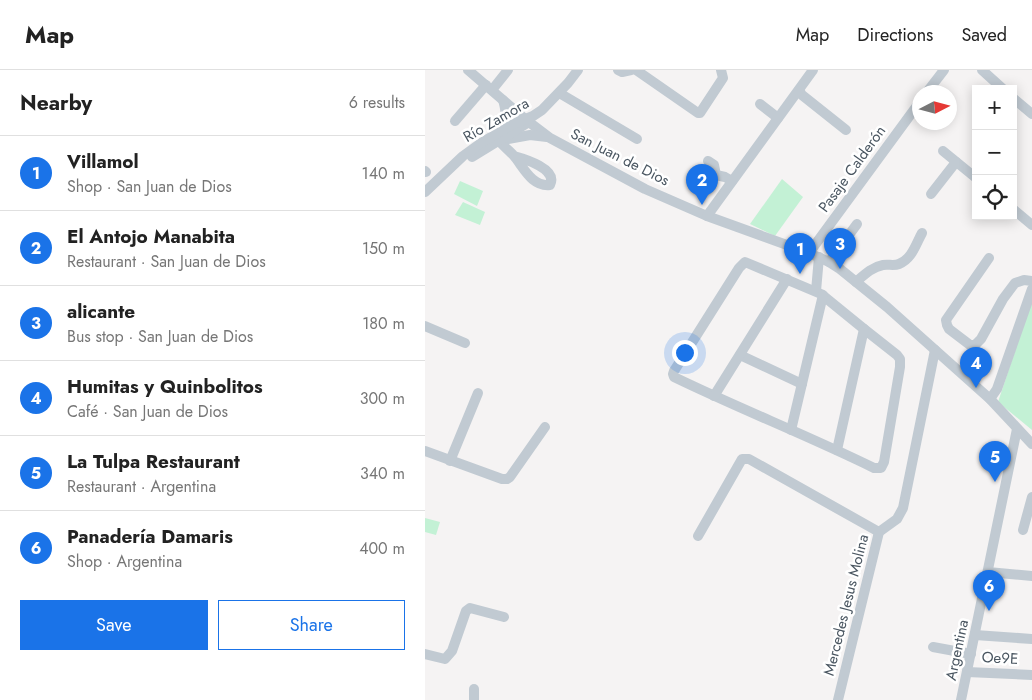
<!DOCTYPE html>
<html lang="en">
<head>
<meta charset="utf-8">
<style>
	:root { --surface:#fff; --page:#f2f2f2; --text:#222; --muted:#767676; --line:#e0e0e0; --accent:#1a73e8 }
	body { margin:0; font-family:Jost,sans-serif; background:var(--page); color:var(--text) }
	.controls { position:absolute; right:15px; top:15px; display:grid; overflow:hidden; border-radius:0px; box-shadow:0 2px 12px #0003 }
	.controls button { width:45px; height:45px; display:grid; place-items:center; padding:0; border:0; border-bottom:1px solid var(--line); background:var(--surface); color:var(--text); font:25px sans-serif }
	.compass { position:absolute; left:487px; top:15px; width:45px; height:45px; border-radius:50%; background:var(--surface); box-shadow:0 2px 12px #0003; rotate:84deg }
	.you { position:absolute; left:259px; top:282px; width:18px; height:18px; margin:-12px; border:4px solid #fff; border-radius:50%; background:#1a73e8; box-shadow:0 0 0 8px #1a73e833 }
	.badge { display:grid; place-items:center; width:32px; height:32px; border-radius:50%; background:var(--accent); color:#fff; font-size:16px; font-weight:700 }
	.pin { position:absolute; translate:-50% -41px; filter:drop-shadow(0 1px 2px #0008) }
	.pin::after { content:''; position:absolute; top:26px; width:18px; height:15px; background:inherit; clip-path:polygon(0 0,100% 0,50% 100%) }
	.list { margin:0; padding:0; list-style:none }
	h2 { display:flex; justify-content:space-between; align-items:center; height:65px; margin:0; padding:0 20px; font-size:21px }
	h2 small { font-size:16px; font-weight:400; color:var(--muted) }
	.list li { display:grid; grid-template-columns:32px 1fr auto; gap:15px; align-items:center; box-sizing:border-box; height:75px; padding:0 20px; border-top:1px solid var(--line) }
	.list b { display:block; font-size:19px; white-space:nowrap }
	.list p { margin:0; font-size:16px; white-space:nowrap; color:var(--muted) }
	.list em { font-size:16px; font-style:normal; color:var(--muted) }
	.actions { display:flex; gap:10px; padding:15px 20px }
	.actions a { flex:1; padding:11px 0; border:1px solid var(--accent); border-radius:0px; text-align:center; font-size:18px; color:var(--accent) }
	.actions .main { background:var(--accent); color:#fff }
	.icon { flex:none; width:28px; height:28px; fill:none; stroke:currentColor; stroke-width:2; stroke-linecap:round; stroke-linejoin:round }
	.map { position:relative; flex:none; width:607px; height:630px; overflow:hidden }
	header { display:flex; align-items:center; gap:30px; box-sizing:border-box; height:70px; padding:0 25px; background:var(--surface); border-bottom:1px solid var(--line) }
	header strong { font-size:24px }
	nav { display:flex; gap:28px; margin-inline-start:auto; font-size:18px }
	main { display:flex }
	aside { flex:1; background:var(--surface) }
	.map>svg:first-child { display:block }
	.green { fill:#c3f1d5 }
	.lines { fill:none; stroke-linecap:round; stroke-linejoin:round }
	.minor { stroke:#c1cad2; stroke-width:10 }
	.labels { text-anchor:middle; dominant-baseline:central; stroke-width:5; stroke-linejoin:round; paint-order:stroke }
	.street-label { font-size:15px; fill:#4a5661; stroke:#fff }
</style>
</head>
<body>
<header>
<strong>Map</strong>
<nav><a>Map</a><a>Directions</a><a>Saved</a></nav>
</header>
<main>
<aside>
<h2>Nearby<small>6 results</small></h2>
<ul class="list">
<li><span class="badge">1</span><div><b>Villamol</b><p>Shop · San Juan de Dios</p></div><em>140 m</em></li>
<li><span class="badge">2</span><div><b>El Antojo Manabita</b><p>Restaurant · San Juan de Dios</p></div><em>150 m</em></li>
<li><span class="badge">3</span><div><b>alicante</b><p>Bus stop · San Juan de Dios</p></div><em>180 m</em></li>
<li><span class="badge">4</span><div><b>Humitas y Quinbolitos</b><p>Café · San Juan de Dios</p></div><em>300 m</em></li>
<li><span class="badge">5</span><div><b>La Tulpa Restaurant</b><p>Restaurant · Argentina</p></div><em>340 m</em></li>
<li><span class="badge">6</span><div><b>Panadería Damaris</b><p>Shop · Argentina</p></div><em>400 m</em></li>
</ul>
<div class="actions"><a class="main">Save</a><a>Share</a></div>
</aside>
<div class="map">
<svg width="607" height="630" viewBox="0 0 607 630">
	<rect width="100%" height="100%" fill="#f5f3f3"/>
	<g class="green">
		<path d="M357,109L378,127L350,166L325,154Z"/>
		<path d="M35,111L58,121L52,136L29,124Z"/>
		<path d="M38,132L60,142L55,155L30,145Z"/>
		<path d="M607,230V360L573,332Z"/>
		<path d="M0,448L15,452L11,465L0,462Z"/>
	</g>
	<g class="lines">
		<g class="minor">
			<path d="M43,0L100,49L125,68L220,119L282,146L384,183L404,192L415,199L462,237L565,329L607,374"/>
			<path d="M193,0L197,2L206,0"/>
			<path d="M211,0L273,43H275L298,8L296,0"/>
			<path d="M557,0L578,19"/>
			<path d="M67,20L83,0"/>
			<path d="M374,20L377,25L421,60"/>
			<path d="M502,22L519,0"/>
			<path d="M136,24L212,69"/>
			<path d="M588,28L607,44"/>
			<path d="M335,34L353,48"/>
			<path d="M30,51L61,15"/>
			<path d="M71,60C82,49 82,44 78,30"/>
			<path d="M83,69L105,65L122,67"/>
			<path d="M75,72C79,77 85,81 89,86C99,98 107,117 125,115C133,99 100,89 89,86"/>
			<path d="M518,81L551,108"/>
			<path d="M47,87L104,52"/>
			<path d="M283,91L289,95L291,105L300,107L307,111"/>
			<path d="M0,101L1,102"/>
			<path d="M0,122L38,86L56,73L86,55L108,46L117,40L143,13L153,0"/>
			<path d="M506,124L531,92"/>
			<path d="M588,139L607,155"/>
			<path d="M282,146L388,0"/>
			<path d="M384,183L494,33"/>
			<path d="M564,188L521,250L522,255L524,259L545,275H550L556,269L578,229L590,213L599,210L607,211"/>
			<path d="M320,192L396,224L439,259L472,285L475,289V297L459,392L456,398H449C384,366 315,339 249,307L248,304L249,301L314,198Z"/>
			<path d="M404,192L432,154"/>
			<path d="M431,212C439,205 447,197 458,195C463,194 469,196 474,194C487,189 491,174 497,163"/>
			<path d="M391,221L394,187"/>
			<path d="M0,256L40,273"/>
			<path d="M315,285L377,314"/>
			<path d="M289,326L362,209"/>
			<path d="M565,329L572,319L607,219"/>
			<path d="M366,360L398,225"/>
			<path d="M412,380L439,259"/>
			<path d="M0,381L77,409H82L85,407L120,357"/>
			<path d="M25,391L53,323"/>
			<path d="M598,460L607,427"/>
			<path d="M273,466L317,389H324L454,462"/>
			<path d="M563,502L607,506"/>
			<path d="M550,565L607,569"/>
			<path d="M508,577L546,584"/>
			<path d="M0,584L20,589L27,581L41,541L45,538L79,547"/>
			<path d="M542,602L607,605"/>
			<path d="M49,619V630"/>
			<path d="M413,630L454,462L472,449L478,438L510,280"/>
			<path d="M536,630L592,359"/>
		</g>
	</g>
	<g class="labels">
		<g class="street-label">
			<text transform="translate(71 50) rotate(-30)">Río Zamora</text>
			<text transform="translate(195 87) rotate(27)">San Juan de Dios</text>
			<text transform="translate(427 99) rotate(-54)">Pasaje Calderón</text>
			<text transform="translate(421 535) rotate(-76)">Mercedes Jesus Molina</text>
			<text transform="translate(532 580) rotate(-78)">Argentina</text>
			<text transform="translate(575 588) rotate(3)">Oe9E</text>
		</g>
	</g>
</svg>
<div class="controls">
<button>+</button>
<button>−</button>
<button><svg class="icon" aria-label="locate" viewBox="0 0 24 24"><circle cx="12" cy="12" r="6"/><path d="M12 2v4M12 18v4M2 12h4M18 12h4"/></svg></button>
</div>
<svg class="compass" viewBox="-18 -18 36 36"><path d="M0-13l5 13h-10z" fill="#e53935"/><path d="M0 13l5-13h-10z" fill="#767676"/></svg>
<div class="you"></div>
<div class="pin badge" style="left:375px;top:204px">1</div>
<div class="pin badge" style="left:277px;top:135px">2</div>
<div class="pin badge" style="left:415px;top:199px">3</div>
<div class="pin badge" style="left:551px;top:318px">4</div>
<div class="pin badge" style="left:570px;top:412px">5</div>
<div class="pin badge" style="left:564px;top:541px">6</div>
</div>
</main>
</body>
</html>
